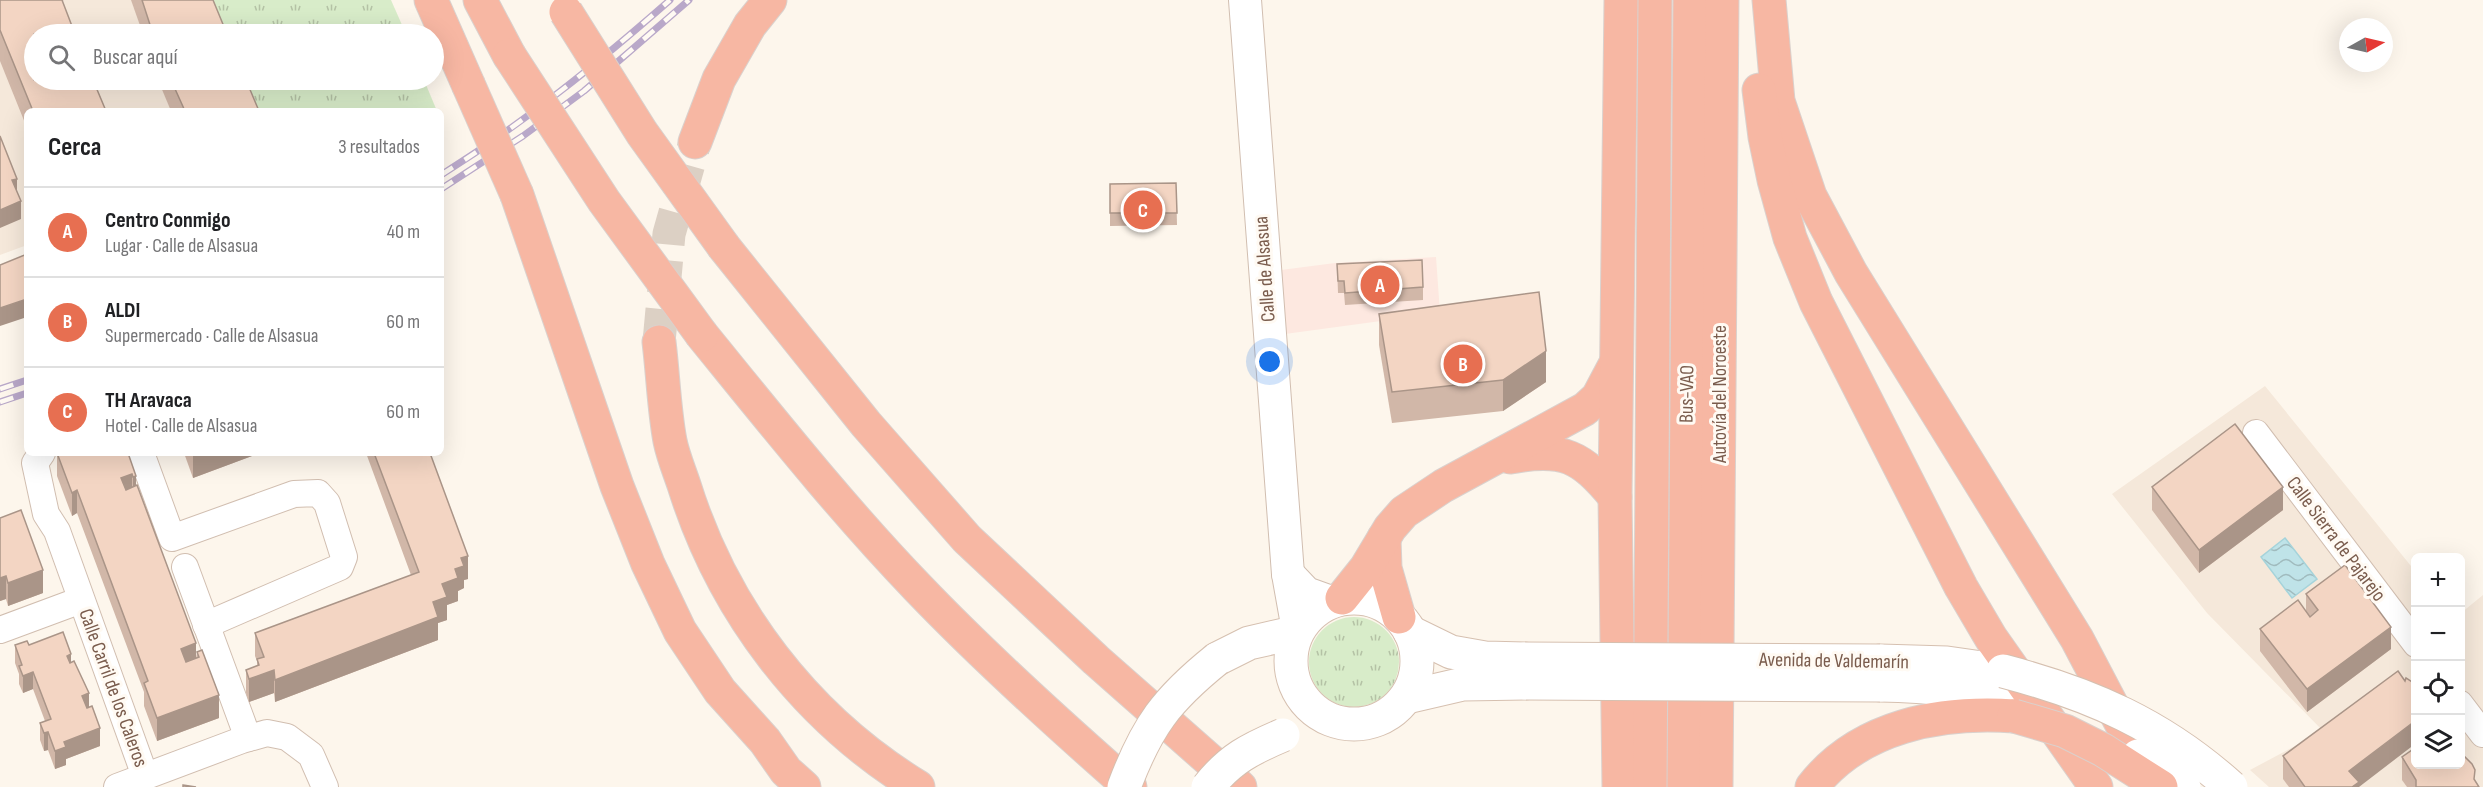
<!DOCTYPE html>
<html lang="es">
<head>
<meta charset="utf-8">
<style>
	:root { --surface:#fff; --page:#f2f2f2; --text:#202124; --muted:#757577; --line:#e0e0e0; --accent:#e76f51 }
	body { margin:0; font-family:"Sofia Sans Condensed",sans-serif; background:var(--page); color:var(--text) }
	.controls { position:absolute; right:18px; bottom:18px; display:grid; overflow:hidden; border-radius:9px; box-shadow:0 6px 24px #0002 }
	.controls button { width:54px; height:54px; display:grid; place-items:center; padding:0; border:0; border-bottom:2px solid var(--line); background:var(--surface); color:var(--text); font:30px sans-serif }
	.compass { position:absolute; left:2339px; top:18px; width:54px; height:54px; border-radius:50%; background:var(--surface); box-shadow:0 6px 24px #0002; rotate:82deg }
	.you { position:absolute; left:1270px; top:362px; width:21px; height:21px; margin:-15px; border:4px solid #fff; border-radius:50%; background:#1a73e8; box-shadow:0 0 0 9px #1a73e833 }
	.badge { display:grid; place-items:center; width:39px; height:39px; border-radius:50%; background:var(--accent); color:#fff; font-size:20px; font-weight:700 }
	.pin { position:absolute; translate:-50% -50%; border:3px solid #fff; box-shadow:0 2px 6px #0006 }
	.list { margin:0; padding:0; list-style:none }
	h2 { display:flex; justify-content:space-between; align-items:center; height:78px; margin:0; padding:0 24px; font-size:26px }
	h2 small { font-size:20px; font-weight:400; color:var(--muted) }
	.list li { display:grid; grid-template-columns:39px 1fr auto; gap:18px; align-items:center; box-sizing:border-box; height:90px; padding:0 24px; border-top:2px solid var(--line) }
	.list b { display:block; font-size:22px; white-space:nowrap }
	.list p { margin:0; font-size:20px; white-space:nowrap; color:var(--muted) }
	.list em { font-size:20px; font-style:normal; color:var(--muted) }
	.icon { flex:none; width:33px; height:33px; fill:none; stroke:currentColor; stroke-width:2; stroke-linecap:round; stroke-linejoin:round }
	.map { position:relative; flex:none; width:2483px; height:787px; overflow:hidden }
	.search { position:absolute; background:var(--surface); box-shadow:0 6px 24px #0002; left:24px; top:24px; width:420px; height:66px; display:flex; align-items:center; gap:15px; box-sizing:border-box; padding:0 21px; border-radius:33px; color:var(--muted); font-size:22px }
	.panel { position:absolute; background:var(--surface); box-shadow:0 6px 24px #0002; left:24px; top:108px; width:420px; height:348px; border-radius:9px }
	.map>svg:first-child { display:block }
	.residential { fill:#f5e8da }
	.commercial { fill:#fde8e0 }
	.grass { fill:url(#grass-tufts) }
	.water { fill:url(#water-waves); stroke:#a5d3da; stroke-width:1.5 }
	.lines { fill:none; stroke-linecap:round; stroke-linejoin:round }
	.motorway-tunnel { stroke:#dcd0c4; stroke-width:33; stroke-dasharray:33 16; stroke-linecap:butt }
	.minor-casing { stroke:#d1beb0; stroke-width:28 }
	.tertiary-casing { stroke:#d1beb0; stroke-width:34 }
	.secondary-casing { stroke:#d6c0b0; stroke-width:35 }
	.motorway-casing { stroke:#dad1cd; stroke-width:35 }
	.minor { stroke:#fff; stroke-width:26 }
	.tertiary { stroke:#fff; stroke-width:32 }
	.secondary { stroke:#fff; stroke-width:33 }
	.motorway { stroke:#f7b7a3; stroke-width:33 }
	.rail-casing { stroke:#b9a8c9; stroke-width:7 }
	.rail { stroke:#fffaf3; stroke-width:4.5; stroke-dasharray:14; stroke-linecap:butt }
	.secondary-bridge-casing { stroke:#d6c0b0; stroke-width:35; stroke-linecap:butt }
	.motorway-bridge-casing { stroke:#dad1cd; stroke-width:35; stroke-linecap:butt }
	.secondary-bridge { stroke:#fff; stroke-width:33 }
	.motorway-bridge { stroke:#f7b7a3; stroke-width:33 }
	.wall { fill:#d1b7a8 }
	.shaded-wall { fill:#aa9588 }
	.building { fill:#f3d5c3; stroke:#aa9588; stroke-width:1.5 }
	.labels { text-anchor:middle; dominant-baseline:central; stroke-width:6; stroke-linejoin:round; paint-order:stroke }
	.street-label { font-size:20px; fill:#7a5c4d; stroke:#fffaf3 }
</style>
</head>
<body>
<div class="map">
<svg width="2483" height="787" viewBox="0 0 2483 787">
	<defs>
		<pattern id="grass-tufts" width="24" height="20" patternUnits="userSpaceOnUse" patternTransform="scale(1.5)"><rect width="24" height="20" fill="#d8ecc9"/><path d="M3 7l-1-3M5 7V3M7 7l1-3M15 17l-1-3M17 17v-4M19 17l1-3" fill="none" stroke="#b4c2a5"/></pattern>
		<pattern id="water-waves" width="16" height="10" patternUnits="userSpaceOnUse" patternTransform="scale(1.5)"><rect width="16" height="10" fill="#bfe3e8"/><path d="M0 5q4-4 8 0t8 0" fill="none" stroke="#a0bbbe"/></pattern>
	</defs>
	<rect width="100%" height="100%" fill="#fdf6ec"/>
	<g class="residential">
		<path d="M0,0H210L222,34H34V80H242L255,111H27V245L0,255Z"/>
		<path d="M2265,386L2415,571L2416,764H2460L2461,613L2483,595V787H2269L2250,770L2323,731L2207,613L2112,494Z"/>
	</g>
	<path class="commercial" d="M1436,257L1440,313L1285,334L1281,270L1335,263Z"/>
	<g class="grass">
		<path d="M210,0H391L406,34H222Z"/>
		<path d="M242,80H424L437,111H255Z"/>
		<circle cx="1354" cy="662" r="45"/>
	</g>
	<path class="water" d="M2285,538L2317,579L2292,598L2261,557Z"/>
	<g class="lines">
		<path class="motorway-tunnel" d="M659,342L669,234L695,142"/>
		<defs>
			<g id="minor">
				<path d="M2256,433L2416,644"/>
				<path d="M42,453L35,463L46,514L57,531L145,776"/>
				<path d="M141,453L172,538L294,494L318,493L327,503L344,557L340,567L206,625"/>
				<path d="M185,567L248,738"/>
				<path d="M0,630L81,600"/>
				<path d="M2460,704L2483,734"/>
				<path d="M117,787L242,740L267,733L287,737L311,755L325,787"/>
			</g>
			<g id="tertiary">
				<path d="M1245,0L1288,574L1298,630"/>
				<path d="M1288,574L1306,593L1331,602"/>
			</g>
			<g id="secondary">
				<circle cx="1354" cy="661" r="63"/>
				<path d="M1410,632L1451,652L1485,658L1525,659"/>
				<path d="M1217,659L1249,643L1297,632"/>
				<path d="M1880,661L1947,663L2003,671"/>
				<path d="M1880,685C1925,686 1968,689 2012,699"/>
				<path d="M1407,697L1463,684L1526,683"/>
			</g>
			<g id="motorway">
				<path d="M431,0L468,84"/>
				<path d="M480,0L509,55"/>
				<path d="M1769,0L1778,101L1810,196L1851,273L2077,639L2151,780"/>
				<path d="M1759,90L1765,137L1774,180L1790,238L1816,302L1961,587L1991,638L2096,787"/>
				<path d="M695,142L719,79L750,25L770,0"/>
				<path d="M517,195L617,486L648,564L680,631L720,691L765,741L786,771L804,787"/>
				<path d="M724,247L866,424L967,539L1096,660L1240,787"/>
				<path d="M702,335C772,421 841,508 918,588C985,658 1057,723 1130,787"/>
				<path d="M659,342C663,374 664,409 670,441C673,456 679,470 684,485C723,610 805,718 918,787"/>
				<path d="M1510,457C1564,447 1581,456 1615,497"/>
				<path d="M1384,538L1385,568L1399,617"/>
				<path d="M1342,598L1366,568L1390,528L1404,512L1443,486L1585,409L1598,397L1616,363"/>
				<path d="M1619,787L1615,497L1621,0"/>
				<path d="M1650,787L1655,0"/>
				<path d="M1684,787L1690,0"/>
				<path d="M1716,787L1722,0"/>
				<path d="M1812,787C1859,726 1940,711 2014,716"/>
			</g>
		</defs>
		<use href="#minor" class="minor-casing"/>
		<use href="#tertiary" class="tertiary-casing"/>
		<use href="#secondary" class="secondary-casing"/>
		<use href="#motorway" class="motorway-casing"/>
		<use href="#minor" class="minor"/>
		<use href="#tertiary" class="tertiary"/>
		<use href="#secondary" class="secondary"/>
		<use href="#motorway" class="motorway"/>
		<defs>
			<g id="rail">
				<path d="M441,175C525,122 596,65 670,0"/>
				<path d="M441,189L523,136L584,91L689,0"/>
				<path d="M0,389L27,380"/>
				<path d="M0,402L27,393"/>
			</g>
		</defs>
		<use href="#rail" class="rail-casing"/>
		<use href="#rail" class="rail"/>
		<defs>
			<g id="secondary-bridge">
				<path d="M1525,659L1880,661"/>
				<path d="M2003,671C2091,694 2162,725 2231,787"/>
				<path d="M1526,683L1880,685"/>
				<path d="M2138,756L2184,787"/>
				<path d="M1124,787C1147,726 1166,700 1217,659"/>
				<path d="M1208,787C1230,759 1250,749 1283,735"/>
			</g>
			<g id="motorway-bridge">
				<path d="M566,12L642,133L724,247"/>
				<path d="M509,55L604,201L702,335"/>
				<path d="M468,84L517,195"/>
				<path d="M2014,716L2065,731L2103,750L2161,787"/>
			</g>
		</defs>
		<use href="#secondary-bridge" class="secondary-bridge-casing"/>
		<use href="#motorway-bridge" class="motorway-bridge-casing"/>
		<use href="#secondary-bridge" class="secondary-bridge"/>
		<use href="#motorway-bridge" class="motorway-bridge"/>
	</g>
	<g class="wall">
		<path d="M0,0H64L62,1L106,111H27V128L0,61Z"/>
		<path d="M131,0H213L227,34H143Z"/>
		<path d="M158,80H246L259,111H171Z"/>
		<path d="M1176,183L1177,225L1110,226V184Z"/>
		<path d="M1337,264L1423,287V300L1345,305L1344,293H1338Z"/>
		<path d="M1379,314L1546,382L1503,411L1392,423L1379,345Z"/>
		<path d="M57,453H128L136,486L196,658L197,652L219,718L157,741L144,706V692L77,513L72,516L57,476Z"/>
		<path d="M184,453H260L193,478Z"/>
		<path d="M366,453H430L468,579L464,580V588L458,591V601L447,605V620L438,623V640L275,702L274,693L249,702L246,693V670L257,666V661L255,656V633L411,575Z"/>
		<path d="M2152,487L2283,510L2199,573L2152,510Z"/>
		<path d="M0,518L43,593L8,606L6,599L0,601Z"/>
		<path d="M2306,594L2391,649L2307,712L2260,651V629L2306,612Z"/>
		<path d="M15,645H29L71,662L89,707L100,746L66,759V765L55,769L48,750L44,751L40,740V723L45,721L33,689L23,693L19,684V674L15,663Z"/>
		<path d="M2283,756L2359,787H2289L2283,779Z"/>
		<path d="M2402,757L2475,782L2479,787H2407L2402,780Z"/>
	</g>
	<g class="shaded-wall">
		<path d="M17,179V196L12,180Z"/>
		<path d="M21,201V219L0,228V210Z"/>
		<path d="M27,299V317L0,326V308Z"/>
		<path d="M1546,351V382L1503,411V380Z"/>
		<path d="M198,453H260L193,478V455Z"/>
		<path d="M132,474V497L121,500V478Z"/>
		<path d="M136,476V499L133,500V477Z"/>
		<path d="M2283,487V510L2199,573V550Z"/>
		<path d="M77,490V513L72,516V493Z"/>
		<path d="M468,556V579L464,580V588L458,591V601L447,605V620L438,623V640L275,702V680L433,602L442,584L455,569L461,558Z"/>
		<path d="M43,570V593L8,606V583Z"/>
		<path d="M6,576V599L0,601V578Z"/>
		<path d="M2391,627V649L2307,712V689Z"/>
		<path d="M196,643V666L181,672V649Z"/>
		<path d="M71,654V672L67,656Z"/>
		<path d="M274,670V693L249,702V679Z"/>
		<path d="M33,672V689L23,693V676Z"/>
		<path d="M89,693V711L82,714V696Z"/>
		<path d="M219,695V718L157,741V718Z"/>
		<path d="M2415,721V744L2359,787H2349V771Z"/>
		<path d="M100,728V746L66,759V765L55,769V751L64,742Z"/>
		<path d="M48,732V750L44,751V733Z"/>
	</g>
	<g class="building">
		<path d="M0,0H62L75,34H34V80H93L106,111H33L0,30Z"/>
		<path d="M142,0H213L227,34H153Z"/>
		<path d="M171,80H246L259,111H185Z"/>
		<path d="M0,136L17,179L12,180L21,201L0,210Z"/>
		<path d="M1176,183L1177,213H1110V184Z"/>
		<path d="M27,254V299L0,308V265Z"/>
		<path d="M1422,260L1423,287L1345,293L1344,281H1338L1337,264Z"/>
		<path d="M1539,292L1546,351L1503,380L1392,392L1379,314Z"/>
		<path d="M2235,424L2283,487L2199,550L2152,487Z"/>
		<path d="M57,453H128L136,476L133,477L132,474L121,478L126,490L137,485L196,643L181,649L186,662L199,657L197,652L202,650L219,695L157,718L144,683L148,681L77,490L72,493Z"/>
		<path d="M374,453H430L468,556L461,558L464,566L455,569L458,578L442,584L447,597L433,602L438,617L275,680L274,670L249,679L246,670L259,665L257,659L264,657L255,633L419,572Z"/>
		<path d="M21,510L43,570L8,583L6,576L0,578V518Z"/>
		<path d="M2345,565L2391,627L2307,689L2260,629L2298,600L2310,617L2318,610L2306,594Z"/>
		<path d="M63,632L71,654L67,656L70,663L74,661L89,693L82,696L87,708L92,706L100,728L64,742L66,747L55,751L48,732L44,733L40,723L51,719L33,672L23,676L19,666L22,665L15,645L27,641L29,645Z"/>
		<path d="M2398,671L2405,681L2406,678L2415,684V721L2349,771L2359,782L2352,787H2305L2283,756Z"/>
		<path d="M2415,748V765H2460V755L2464,756L2472,764L2475,770L2474,779L2479,787H2416V780L2402,757Z"/>
		<path d="M183,785L196,787H183Z"/>
	</g>
	<g class="labels">
		<g class="street-label">
			<text transform="translate(1265 269) rotate(-94)">Calle de Alsasua</text>
			<text transform="translate(1687 394) rotate(-89)">Bus-VAO</text>
			<text transform="translate(1720 394) rotate(-90)">Autovía del Noroeste</text>
			<text transform="translate(2336 539) rotate(53)">Calle Sierra de Pajarejo</text>
			<text transform="translate(1834 661) rotate(1)">Avenida de Valdemarín</text>
			<text transform="translate(113 688) rotate(70)">Calle Carril de los Caleros</text>
		</g>
	</g>
</svg>
<div class="controls">
<button>+</button>
<button>−</button>
<button><svg class="icon" aria-label="locate" viewBox="0 0 24 24"><circle cx="12" cy="12" r="6"/><path d="M12 2v4M12 18v4M2 12h4M18 12h4"/></svg></button>
<button><svg class="icon" aria-label="layers" viewBox="0 0 24 24"><path d="M12 4l9 5-9 5-9-5zM3 14l9 5 9-5"/></svg></button>
</div>
<svg class="compass" viewBox="-18 -18 36 36"><path d="M0-13l5 13h-10z" fill="#e53935"/><path d="M0 13l5-13h-10z" fill="#757577"/></svg>
<div class="you"></div>
<div class="pin badge" style="left:1380px;top:285px">A</div>
<div class="pin badge" style="left:1463px;top:364px">B</div>
<div class="pin badge" style="left:1143px;top:210px">C</div>
<div class="search"><svg class="icon" aria-label="search" viewBox="0 0 24 24"><circle cx="10" cy="10" r="6"/><path d="M15 15l6 6"/></svg>Buscar aquí</div>
<section class="panel">
<h2>Cerca<small>3 resultados</small></h2>
<ul class="list">
<li><span class="badge">A</span><div><b>Centro Conmigo</b><p>Lugar · Calle de Alsasua</p></div><em>40 m</em></li>
<li><span class="badge">B</span><div><b>ALDI</b><p>Supermercado · Calle de Alsasua</p></div><em>60 m</em></li>
<li><span class="badge">C</span><div><b>TH Aravaca</b><p>Hotel · Calle de Alsasua</p></div><em>60 m</em></li>
</ul>
</section>
</div>
</body>
</html>
